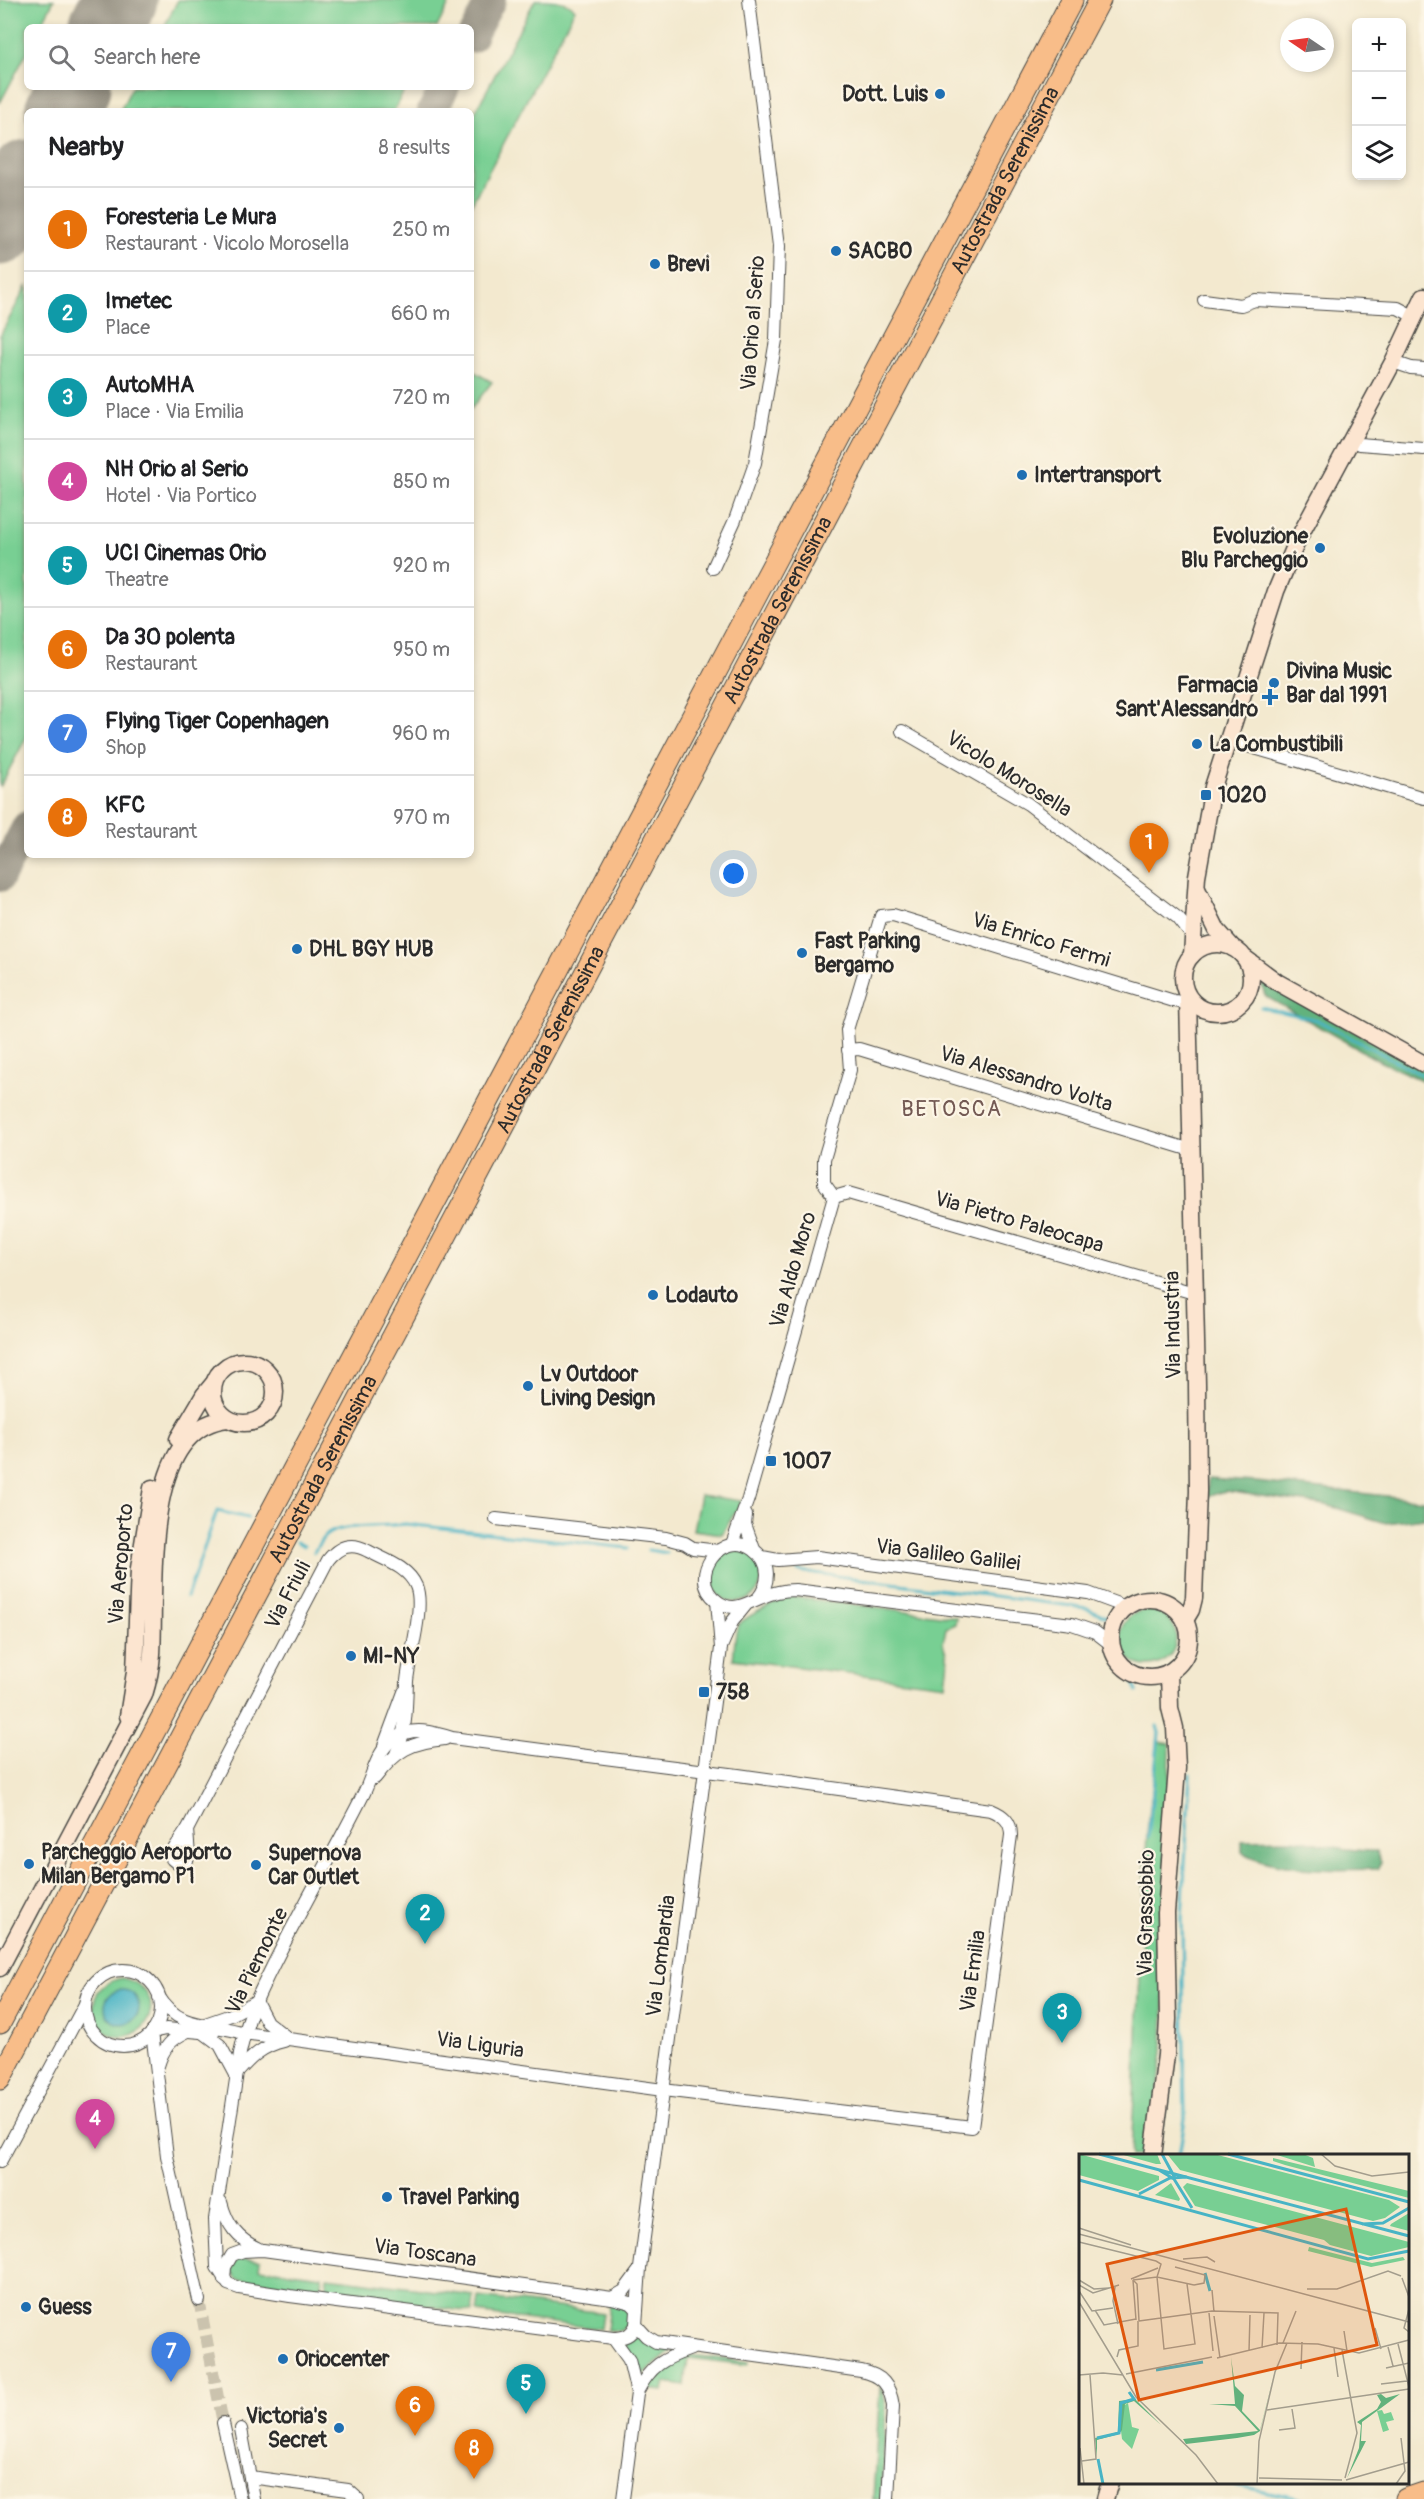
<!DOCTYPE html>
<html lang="en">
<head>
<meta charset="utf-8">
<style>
	:root { --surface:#fff; --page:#f2f2f2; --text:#202124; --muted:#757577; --line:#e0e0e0; --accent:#1f6fb2 }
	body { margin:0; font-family:Pangolin,sans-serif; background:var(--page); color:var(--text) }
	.controls { position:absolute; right:18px; top:18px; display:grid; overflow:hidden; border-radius:9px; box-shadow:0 3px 9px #0003 }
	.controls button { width:54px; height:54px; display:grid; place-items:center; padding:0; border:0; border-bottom:2px solid var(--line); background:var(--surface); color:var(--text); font:30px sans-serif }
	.compass { position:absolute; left:1280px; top:18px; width:54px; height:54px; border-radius:50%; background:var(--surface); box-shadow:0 3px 9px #0003; rotate:283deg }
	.you { position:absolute; left:734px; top:874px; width:21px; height:21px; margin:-15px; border:4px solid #fff; border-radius:50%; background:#1a73e8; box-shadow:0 0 0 9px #1a73e833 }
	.badge { display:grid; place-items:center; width:39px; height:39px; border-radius:50%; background:var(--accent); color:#fff; font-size:20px; font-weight:700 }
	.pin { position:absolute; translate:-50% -50px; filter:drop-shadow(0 2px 3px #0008) }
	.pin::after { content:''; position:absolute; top:32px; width:21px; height:18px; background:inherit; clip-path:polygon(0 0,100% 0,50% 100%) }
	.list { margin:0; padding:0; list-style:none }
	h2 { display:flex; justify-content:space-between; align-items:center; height:78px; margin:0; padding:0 24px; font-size:26px }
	h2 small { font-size:20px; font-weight:400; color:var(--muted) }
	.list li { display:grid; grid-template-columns:39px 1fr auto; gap:18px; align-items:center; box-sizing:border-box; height:84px; padding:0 24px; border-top:2px solid var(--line) }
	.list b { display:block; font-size:22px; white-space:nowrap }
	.list p { margin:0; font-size:20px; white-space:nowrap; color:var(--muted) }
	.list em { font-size:20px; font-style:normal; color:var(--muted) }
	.icon { flex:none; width:33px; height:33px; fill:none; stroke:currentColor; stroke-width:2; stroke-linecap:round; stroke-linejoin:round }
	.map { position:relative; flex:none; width:1424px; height:2499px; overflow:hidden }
	.search { position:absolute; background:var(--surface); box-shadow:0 3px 9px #0003; left:24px; top:24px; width:450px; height:66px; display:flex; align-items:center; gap:15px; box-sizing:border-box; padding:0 21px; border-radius:9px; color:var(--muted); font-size:22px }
	.panel { position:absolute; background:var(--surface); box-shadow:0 3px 9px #0003; left:24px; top:108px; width:450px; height:750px; border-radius:9px }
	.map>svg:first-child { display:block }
	.green { fill:#78cf93; stroke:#527d5f; stroke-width:1.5; fill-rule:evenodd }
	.forest { fill:#62b27d; stroke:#466e54; stroke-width:1.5 }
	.water { fill:#48b4c5; stroke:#3a7078; stroke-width:1.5 }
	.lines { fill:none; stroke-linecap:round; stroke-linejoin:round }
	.stream { stroke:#48b4c5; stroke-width:3 }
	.taxiway { stroke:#8f8a7d; stroke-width:30 }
	.runway { stroke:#8f8a7d; stroke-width:75 }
	.street-tunnel { stroke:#cbc3ae; stroke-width:12; stroke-dasharray:12 6; stroke-linecap:butt }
	.street-casing { stroke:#494844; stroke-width:14 }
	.secondary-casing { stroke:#494844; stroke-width:19 }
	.highway-casing { stroke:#494844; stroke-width:23 }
	.street { stroke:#fff; stroke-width:12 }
	.secondary { stroke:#fce5d0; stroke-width:16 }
	.highway { stroke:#f8bd89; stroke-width:21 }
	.poi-dot { fill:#1f6fb2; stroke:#fcf5e5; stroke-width:2 }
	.labels { text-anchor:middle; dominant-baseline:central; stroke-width:4.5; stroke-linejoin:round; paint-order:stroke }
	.poi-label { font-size:21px; font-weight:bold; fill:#2b2b2b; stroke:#fcf5e5; text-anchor:start }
	.street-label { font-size:21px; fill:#2b2b2b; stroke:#fcf5e5 }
	.neighbourhood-label { font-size:22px; letter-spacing:1.5px; fill:#735953; stroke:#fcf5e5 }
	.inset-river { fill:none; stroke:#48b4c5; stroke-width:3 }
	.inset-road { fill:none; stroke:#a39d8d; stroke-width:1.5 }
	.view { fill:#df570e; fill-opacity:0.15; stroke:#df570e; stroke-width:3 }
	.inset-edge { fill:none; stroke:#2b2b2b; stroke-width:3 }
</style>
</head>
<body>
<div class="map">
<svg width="1424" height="2499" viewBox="0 0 1424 2499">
	<rect width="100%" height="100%" fill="#fcf5e5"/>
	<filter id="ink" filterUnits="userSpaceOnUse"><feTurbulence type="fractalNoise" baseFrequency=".0167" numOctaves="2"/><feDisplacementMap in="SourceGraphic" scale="12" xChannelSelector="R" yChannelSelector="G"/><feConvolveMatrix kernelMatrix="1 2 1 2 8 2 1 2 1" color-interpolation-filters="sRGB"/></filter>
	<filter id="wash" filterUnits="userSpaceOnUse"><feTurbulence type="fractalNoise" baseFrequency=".008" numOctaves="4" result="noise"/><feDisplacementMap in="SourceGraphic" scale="24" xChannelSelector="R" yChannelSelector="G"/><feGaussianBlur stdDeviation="1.35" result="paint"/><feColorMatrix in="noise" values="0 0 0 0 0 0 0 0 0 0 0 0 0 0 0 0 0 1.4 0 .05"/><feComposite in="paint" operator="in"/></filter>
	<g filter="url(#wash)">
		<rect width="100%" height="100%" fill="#f3e9cf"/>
		<g class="green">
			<path d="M0,0H54L40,27H27V52L0,103Z"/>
			<path d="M178,0H451L437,27H164Z"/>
			<path d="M535,0C548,0 568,0 575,9L471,205V120Z"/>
			<path d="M132,87H406L394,111H120Z"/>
			<path d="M27,285V736L0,787V336Z"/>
			<path d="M471,370L492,382L471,409Z"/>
			<path d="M700,1495L742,1501L722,1534L693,1530Z"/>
			<circle cx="736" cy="1576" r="26"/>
			<path d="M791,1597L956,1617L955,1624L946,1628L943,1643L948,1660L945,1685L733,1659C735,1649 734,1634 738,1626C741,1618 782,1599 791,1597Z"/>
			<circle cx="1148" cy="1638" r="28"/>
			<path d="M1158,1742L1170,1744L1163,2051L1150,2155L1131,2156L1147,1834Z"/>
			<path d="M122,1978C141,1982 156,1997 149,2017C146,2025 140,2031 133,2034C95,2050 73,1987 122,1978ZM122,1991L138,2003L137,2014L119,2024L109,2019L106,2003L112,1994Z"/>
			<path d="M237,2258L260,2260L259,2268L322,2276L320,2290L237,2279L231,2270Z"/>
			<path d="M327,2277L474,2296L472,2312L325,2293Z"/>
			<path d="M479,2297L603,2313L601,2329L477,2313Z"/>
			<path d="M610,2303L628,2308L630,2313L627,2325L620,2331L607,2330Z"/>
			<path d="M638,2335L675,2348L639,2378L637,2366L624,2345Z"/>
			<path d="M689,2355L749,2362L748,2365L688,2358L685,2386L665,2383L663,2391L647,2389L641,2406C647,2371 660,2369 689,2355Z"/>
			<path d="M880,2387L883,2392L886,2407L881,2499H873Z"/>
		</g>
		<g class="forest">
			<path d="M1266,984L1424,1069V1081L1381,1062L1265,996L1262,985Z"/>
			<path d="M1208,1479L1256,1482L1424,1500V1518L1386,1523L1326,1505L1225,1491L1207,1497Z"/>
			<path d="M1293,1839C1321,1842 1347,1852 1376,1851L1381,1862L1377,1869C1334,1870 1281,1873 1242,1852V1840Z"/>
		</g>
		<circle class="water" cx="122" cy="2007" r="17"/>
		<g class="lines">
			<g class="stream">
				<path d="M1261,1007L1317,1020L1424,1076"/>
				<path d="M296,1542L304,1546"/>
				<path d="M648,1550L667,1553"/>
				<path d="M314,1552C317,1547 321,1540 325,1536C339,1523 384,1527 405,1524L628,1548"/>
				<path d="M798,1571L1087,1608L1107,1617"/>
				<path d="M187,1597L217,1511L248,1518"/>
				<path d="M1133,1681L1137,1691"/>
				<path d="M1148,1838L1159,1733L1157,1726"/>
				<path d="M1179,2156L1185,2118L1182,1918L1190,1774"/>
				<path d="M1219,2482L1303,2499"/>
			</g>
			<g class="taxiway">
				<path d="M471,38L491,0"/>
				<path d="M432,111L445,87"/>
				<path d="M0,877L27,826"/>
			</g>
			<g class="runway">
				<path d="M106,27L120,0"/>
				<path d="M62,111L74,87"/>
				<path d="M0,228L27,177"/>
			</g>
		</g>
	</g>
	<g filter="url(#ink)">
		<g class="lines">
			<path class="street-tunnel" d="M199,2300L223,2423"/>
			<defs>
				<g id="street">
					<path d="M1204,300L1241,305L1255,300L1398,308L1415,317"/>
					<path d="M1393,362L1411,368L1424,369"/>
					<path d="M1351,440L1359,444L1424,449"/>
					<path d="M713,568L735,520L755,463L776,340L779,246L749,0"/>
					<path d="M902,731L1028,804L1178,918L1193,937"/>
					<path d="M1227,740L1424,798"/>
					<path d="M848,1050L859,1049L1191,1150"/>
					<path d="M834,1197L824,1183V1159L850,1070L847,1030L881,916L893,915L1174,1001L1181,1002L1188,998"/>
					<path d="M834,1197L848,1193L1194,1293"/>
					<path d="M746,1515L745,1524L754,1549"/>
					<path d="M496,1519L666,1538L685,1543L693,1548L719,1551"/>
					<path d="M732,1544L748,1499L834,1197"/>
					<path d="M762,1557L778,1560L817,1557L1088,1593L1126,1607"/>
					<path d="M758,1598C770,1583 771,1562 754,1550C723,1527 685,1577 717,1601C733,1613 745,1604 760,1598C771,1593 783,1590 795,1590L1072,1624L1095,1632L1112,1645"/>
					<path d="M721,1647L732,1622L745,1606"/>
					<path d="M384,1746L404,1692"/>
					<path d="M375,1778C396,1750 411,1742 445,1739"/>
					<path d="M187,1830L328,1560C339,1546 352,1542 368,1551C385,1560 408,1567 416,1586C425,1607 409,1657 407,1681C406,1706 407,1730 396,1754"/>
					<path d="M187,1830L189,1856L186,1862L178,1864L172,1859V1852Z"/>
					<circle cx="123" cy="2008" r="38"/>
					<path d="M159,1997C180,2031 210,2022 244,2033L663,2090L972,2127L1011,1835C1011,1821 1003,1815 991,1810L738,1775C643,1763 547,1751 452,1738C433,1732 413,1726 395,1738C377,1749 373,1775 364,1793C329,1863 288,1930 256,2001C248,2018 244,2035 240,2053L215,2219L217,2267L228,2284L239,2288L290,2296L613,2338C624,2338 631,2336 636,2325L640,2268L721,1648L717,1601"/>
					<path d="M256,2001L267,2022L285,2036"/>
					<path d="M205,2024L231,2015L256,2001"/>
					<path d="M152,2032L167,2156L199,2300"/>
					<path d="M152,2032L166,2029L213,2033"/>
					<path d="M204,2033L220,2045L236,2075"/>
					<path d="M158,2066C163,2048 171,2039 188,2031"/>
					<path d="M238,2072C252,2056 263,2046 284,2041"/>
					<path d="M0,2162L85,2004"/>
					<path d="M221,2202C227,2225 237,2239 259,2249"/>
					<path d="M224,2280L225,2267L232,2255L243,2251L263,2250L612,2298L631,2303L637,2309"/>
					<path d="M612,2298L624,2291L638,2272"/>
					<path d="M636,2325L646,2336L656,2342L861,2371C882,2375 890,2385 893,2406L888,2499"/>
					<path d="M613,2338L629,2360L637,2393L623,2499"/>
					<path d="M637,2392C651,2365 663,2359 691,2349"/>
					<path d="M223,2423L240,2499"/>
					<path d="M241,2429L254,2499"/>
					<path d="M250,2477L348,2490L358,2499"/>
				</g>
				<g id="secondary">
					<path d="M1197,889L1217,930L1233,948"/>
					<circle cx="1217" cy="978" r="34"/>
					<path d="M1192,955L1197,876L1213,787L1276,591L1298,539L1393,362L1424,296"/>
					<path d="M1246,959L1277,982L1424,1064"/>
					<circle cx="244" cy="1392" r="31"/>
					<path d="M178,1439L204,1395L213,1384"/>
					<circle cx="1150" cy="1638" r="39"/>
					<path d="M1185,1620L1191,1610L1194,1598L1198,1491L1197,1384L1188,998"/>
					<path d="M128,1716L135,1672L139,1568L152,1488"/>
					<path d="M0,1968L144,1695C148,1682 151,1668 152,1654C156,1592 139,1427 228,1419"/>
					<path d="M1153,2156L1166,2055L1168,2019L1166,1913L1177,1768L1175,1728L1170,1708L1169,1672"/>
					<path d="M1105,2499L1110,2482"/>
				</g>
				<g id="highway">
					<path d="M0,2023L1072,0"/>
					<path id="s1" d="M0,2079L1100,0"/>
					<path d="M1406,2499L1424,2493"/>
				</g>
			</defs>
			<use href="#street" class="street-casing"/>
			<use href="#secondary" class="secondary-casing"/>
			<use href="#highway" class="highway-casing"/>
			<use href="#street" class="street"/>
			<use href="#secondary" class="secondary"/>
			<use href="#highway" class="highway"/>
		</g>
	</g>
	<g class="poi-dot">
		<circle cx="940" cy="94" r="6"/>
		<circle cx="836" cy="251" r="6"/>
		<circle cx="655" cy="264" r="6"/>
		<circle cx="1022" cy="475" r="6"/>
		<circle cx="1320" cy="548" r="6"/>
		<circle cx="1274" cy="683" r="6"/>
		<path d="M1267 688h6v6h6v6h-6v6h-6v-6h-6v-6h6z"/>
		<circle cx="1197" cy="744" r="6"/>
		<rect x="1200" y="789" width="12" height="12" rx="3"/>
		<circle cx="297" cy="949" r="6"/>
		<circle cx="802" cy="953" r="6"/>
		<circle cx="653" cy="1295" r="6"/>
		<circle cx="528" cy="1386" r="6"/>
		<rect x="765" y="1455" width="12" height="12" rx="3"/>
		<circle cx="351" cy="1656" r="6"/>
		<rect x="698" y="1686" width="12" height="12" rx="3"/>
		<circle cx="29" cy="1864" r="6"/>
		<circle cx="256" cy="1865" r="6"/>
		<circle cx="387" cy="2197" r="6"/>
		<circle cx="26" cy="2307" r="6"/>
		<circle cx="283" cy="2359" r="6"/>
		<circle cx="339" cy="2428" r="6"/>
	</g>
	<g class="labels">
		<g class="poi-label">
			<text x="928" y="94" text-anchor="end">Dott. Luis</text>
			<text x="848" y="251">SACBO</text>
			<text x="667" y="264">Brevi</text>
			<text x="1034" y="475">Intertransport</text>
			<text x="1308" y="536" text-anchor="end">Evoluzione<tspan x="1308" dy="24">Blu Parcheggio</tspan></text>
			<text x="1286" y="671">Divina Music<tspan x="1286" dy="24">Bar dal 1991</tspan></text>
			<text x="1258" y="685" text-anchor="end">Farmacia<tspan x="1258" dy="24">Sant'Alessandro</tspan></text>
			<text x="1209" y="744">La Combustibili</text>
			<text x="1218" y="795">1020</text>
			<text x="814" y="941">Fast Parking<tspan x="814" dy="24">Bergamo</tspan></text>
			<text x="309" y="949">DHL BGY HUB</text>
			<text x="665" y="1295">Lodauto</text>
			<text x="540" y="1374">Lv Outdoor<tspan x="540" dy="24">Living Design</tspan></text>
			<text x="783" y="1461">1007</text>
			<text x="363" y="1656">MI-NY</text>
			<text x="716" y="1692">758</text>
			<text x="41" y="1852">Parcheggio Aeroporto<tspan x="41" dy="24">Milan Bergamo P1</tspan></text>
			<text x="268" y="1853">Supernova<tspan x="268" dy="24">Car Outlet</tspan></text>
			<text x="399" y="2197">Travel Parking</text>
			<text x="38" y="2307">Guess</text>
			<text x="295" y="2359">Oriocenter</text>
			<text x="327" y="2416" text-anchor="end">Victoria's<tspan x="327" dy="24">Secret</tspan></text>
		</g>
		<g class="street-label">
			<text stroke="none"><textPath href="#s1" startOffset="2148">Autostrada Serenissima</textPath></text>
			<text transform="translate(753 323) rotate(-86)">Via Orio al Serio</text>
			<text stroke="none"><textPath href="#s1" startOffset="1662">Autostrada Serenissima</textPath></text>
			<text transform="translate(1009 774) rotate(32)">Vicolo Morosella</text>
			<text transform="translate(1041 940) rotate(17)">Via Enrico Fermi</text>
			<text stroke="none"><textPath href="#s1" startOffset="1176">Autostrada Serenissima</textPath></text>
			<text transform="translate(1026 1079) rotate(17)">Via Alessandro Volta</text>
			<text transform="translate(1019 1222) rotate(16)">Via Pietro Paleocapa</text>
			<text transform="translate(793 1270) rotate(-74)">Via Aldo Moro</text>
			<text transform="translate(1173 1325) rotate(-91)">Via Industria</text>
			<text stroke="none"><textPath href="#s1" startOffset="690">Autostrada Serenissima</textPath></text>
			<text transform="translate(948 1555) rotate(7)">Via Galileo Galilei</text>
			<text transform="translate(121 1564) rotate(-85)">Via Aeroporto</text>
			<text transform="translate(288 1595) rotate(-62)">Via Friuli</text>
			<text transform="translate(1146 1913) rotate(-89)">Via Grassobbio</text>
			<text transform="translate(661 1956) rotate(-83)">Via Lombardia</text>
			<text transform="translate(257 1961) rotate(-64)">Via Piemonte</text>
			<text transform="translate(973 1971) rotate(-82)">Via Emilia</text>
			<text transform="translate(480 2045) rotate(8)">Via Liguria</text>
			<text transform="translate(425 2253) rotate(8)">Via Toscana</text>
		</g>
		<g class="neighbourhood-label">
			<text x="952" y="1109">BETOSCA</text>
		</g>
	</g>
	<g transform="translate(1079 2154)">
		<rect width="330" height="330" fill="#f3e9cf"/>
		<path d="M0,0L80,22V26L59,37L0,21ZM41,0H78L82,10H77ZM88,0H135L310,46L321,53L306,64L294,67L101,16ZM195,0H224L234,4L236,13ZM194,4L330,37V44L206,11L194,7ZM92,29L101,45L100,47L76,41ZM108,29L330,88V93L292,102L251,91L245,86L116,52L104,33ZM330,59V77L311,72L312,70ZM230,93L293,109L324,103L326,106L292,113L229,97ZM49,249L53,273L60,275L53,295L43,285L42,277L44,252ZM303,256L305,260L312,258L315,266L307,268L310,276L304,278L298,257Z" fill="#78cf93"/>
		<path d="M201,197L181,277L175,281L158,284L107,290L104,285L179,277L156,252L130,250H156L152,203L156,232L165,241L163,257L181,276ZM302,240L307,244L321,240L283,268L282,287H287L268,324L280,294L282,271L278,268L298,255L302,248L298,241ZM56,245L82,271L55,247L46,250L43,276L40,280L18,286V304L16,284L39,278L40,247Z" fill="#62b27d"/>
		<path class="inset-river" d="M20,0L330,82M83,0L96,24M149,0L330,48M80,16L95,25L113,54M0,26L289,105L330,97M60,40L91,24L108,23M283,70L304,69L330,54M126,119L131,137M77,216L124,208M18,284L40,279L42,249L55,245L50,238M19,305L24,330"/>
		<path class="inset-road" d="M242,0L256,12L293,22L330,18M0,74L52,91M0,80L330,168M0,88L77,107M104,105L128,103L136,108M77,107L82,110L78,123L85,195L116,190L108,130M96,113L126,121L125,129L115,131M323,124L330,143M52,125L79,114M0,126L15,135L30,134M54,126L78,123L115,131M54,126L57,166M54,126L58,130L60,167M0,131L14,139L40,131M36,133L34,147L39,170M228,135H258L309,117L322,122M133,136L135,158M0,137L13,157L34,154M0,148L57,243L117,301L139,330M330,155L325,174L330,178M16,156L25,171L57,165M130,159L134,197M135,162L141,204M60,167L133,157L199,159L198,191M296,174L302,195M265,177L268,197M204,189L217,157M319,190L330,233M309,193L314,212M183,194L185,159M255,194L259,223M263,196L278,279L266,324M170,197L171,161M38,203L40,196L59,192V167M138,204L200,189L239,190L280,199L330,186M307,214L330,209M222,215L223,188M24,219L44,221M47,220L133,203M0,221L24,219M302,230L328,227M188,256L330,235M200,276L216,274L213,255M1,294L5,330M3,307L17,305L11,221M180,324L263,326M267,326L330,308M178,330L180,287L196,218L208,189M317,330L326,317L322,284"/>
		<path class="view" d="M267,55L298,191L60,246L28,110Z"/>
		<rect width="330" height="330" class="inset-edge"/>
	</g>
</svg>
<div class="controls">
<button>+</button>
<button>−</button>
<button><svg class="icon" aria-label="layers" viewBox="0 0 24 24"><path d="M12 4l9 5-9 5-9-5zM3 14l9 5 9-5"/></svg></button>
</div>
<svg class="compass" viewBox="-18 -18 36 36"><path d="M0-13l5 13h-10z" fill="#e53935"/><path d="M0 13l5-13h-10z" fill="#757577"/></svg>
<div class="you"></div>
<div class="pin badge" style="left:1149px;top:873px;background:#e8710a">1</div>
<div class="pin badge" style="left:425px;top:1944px;background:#0f9aa8">2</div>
<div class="pin badge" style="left:1062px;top:2043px;background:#0f9aa8">3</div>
<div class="pin badge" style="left:95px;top:2149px;background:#d1479c">4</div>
<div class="pin badge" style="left:526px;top:2414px;background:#0f9aa8">5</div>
<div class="pin badge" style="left:415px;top:2436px;background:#e8710a">6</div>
<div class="pin badge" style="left:171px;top:2382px;background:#3f7fe0">7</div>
<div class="pin badge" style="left:474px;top:2479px;background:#e8710a">8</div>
<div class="search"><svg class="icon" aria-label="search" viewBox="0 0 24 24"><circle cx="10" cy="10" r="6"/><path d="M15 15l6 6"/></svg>Search here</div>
<section class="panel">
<h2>Nearby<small>8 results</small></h2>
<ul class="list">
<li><span class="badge" style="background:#e8710a">1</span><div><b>Foresteria Le Mura</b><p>Restaurant · Vicolo Morosella</p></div><em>250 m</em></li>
<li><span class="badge" style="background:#0f9aa8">2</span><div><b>Imetec</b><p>Place</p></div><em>660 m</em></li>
<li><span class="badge" style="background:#0f9aa8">3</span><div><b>AutoMHA</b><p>Place · Via Emilia</p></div><em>720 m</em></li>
<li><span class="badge" style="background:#d1479c">4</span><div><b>NH Orio al Serio</b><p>Hotel · Via Portico</p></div><em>850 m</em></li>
<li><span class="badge" style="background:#0f9aa8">5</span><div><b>UCI Cinemas Orio</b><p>Theatre</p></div><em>920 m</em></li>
<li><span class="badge" style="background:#e8710a">6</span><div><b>Da 30 polenta</b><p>Restaurant</p></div><em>950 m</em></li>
<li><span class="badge" style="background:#3f7fe0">7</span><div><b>Flying Tiger Copenhagen</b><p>Shop</p></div><em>960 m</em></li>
<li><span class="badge" style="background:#e8710a">8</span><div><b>KFC</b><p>Restaurant</p></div><em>970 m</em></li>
</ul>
</section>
</div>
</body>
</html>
